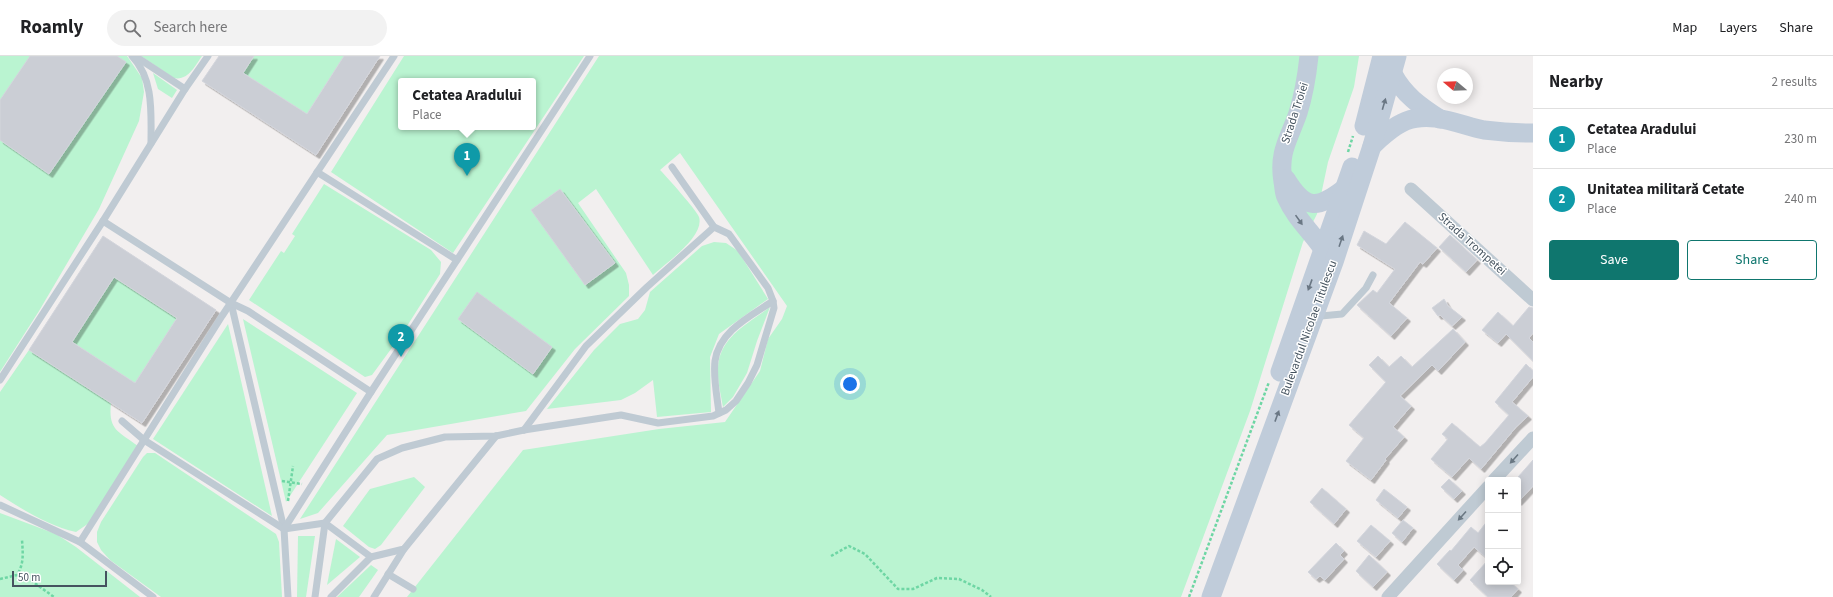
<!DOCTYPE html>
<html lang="en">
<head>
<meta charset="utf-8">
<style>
	:root { --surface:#fff; --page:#f2f2f2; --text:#202124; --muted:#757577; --line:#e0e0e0; --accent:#0f766e }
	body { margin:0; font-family:"Source Sans 3",sans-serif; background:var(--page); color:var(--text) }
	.controls { position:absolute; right:12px; bottom:12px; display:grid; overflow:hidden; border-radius:4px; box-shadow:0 2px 10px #0003 }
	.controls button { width:36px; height:36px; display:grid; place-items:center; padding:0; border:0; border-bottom:1px solid var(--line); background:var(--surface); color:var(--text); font:20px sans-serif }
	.compass { position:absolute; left:1437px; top:12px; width:36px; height:36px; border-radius:50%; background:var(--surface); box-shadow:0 2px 10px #0003; rotate:289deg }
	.scale { position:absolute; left:12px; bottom:10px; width:95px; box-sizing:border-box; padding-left:4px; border:2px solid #45535f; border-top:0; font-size:11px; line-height:14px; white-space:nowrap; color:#45535f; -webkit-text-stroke:3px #fff; paint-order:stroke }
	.you { position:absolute; left:850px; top:328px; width:14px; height:14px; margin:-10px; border:3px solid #fff; border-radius:50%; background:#1a73e8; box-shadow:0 0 0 6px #1a73e833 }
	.badge { display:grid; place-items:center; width:26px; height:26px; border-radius:50%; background:var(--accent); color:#fff; font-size:13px; font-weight:700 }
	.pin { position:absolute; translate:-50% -33px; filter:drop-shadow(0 1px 2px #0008) }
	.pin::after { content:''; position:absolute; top:21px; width:14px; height:12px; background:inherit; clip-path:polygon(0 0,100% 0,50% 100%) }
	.popup { position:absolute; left:398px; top:22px; width:138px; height:52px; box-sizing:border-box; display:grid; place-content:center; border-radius:4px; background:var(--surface); filter:drop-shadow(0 1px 3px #0005); font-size:13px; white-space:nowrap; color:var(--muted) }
	.popup b { font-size:15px; color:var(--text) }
	.popup::after { content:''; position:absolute; left:50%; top:100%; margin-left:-8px; border:8px solid transparent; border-top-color:var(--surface) }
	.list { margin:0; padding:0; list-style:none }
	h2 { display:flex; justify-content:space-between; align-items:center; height:52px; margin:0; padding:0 16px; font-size:17px }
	h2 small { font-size:13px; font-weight:400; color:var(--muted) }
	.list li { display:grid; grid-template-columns:26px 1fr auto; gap:12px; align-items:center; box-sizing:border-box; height:60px; padding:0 16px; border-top:1px solid var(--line) }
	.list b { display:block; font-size:15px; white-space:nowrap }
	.list p { margin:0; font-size:13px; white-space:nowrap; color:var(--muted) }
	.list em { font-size:13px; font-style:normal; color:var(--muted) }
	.actions { display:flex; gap:8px; padding:12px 16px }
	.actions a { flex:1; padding:9px 0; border:1px solid var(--accent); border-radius:4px; text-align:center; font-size:14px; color:var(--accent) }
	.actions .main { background:var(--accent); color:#fff }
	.icon { flex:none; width:22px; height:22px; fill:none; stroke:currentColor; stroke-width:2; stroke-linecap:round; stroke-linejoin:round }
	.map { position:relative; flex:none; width:1533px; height:541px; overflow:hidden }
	header { display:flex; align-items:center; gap:24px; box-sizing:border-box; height:56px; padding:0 20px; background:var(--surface); border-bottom:1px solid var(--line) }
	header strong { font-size:19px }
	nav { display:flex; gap:22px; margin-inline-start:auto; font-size:14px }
	.search { width:280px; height:36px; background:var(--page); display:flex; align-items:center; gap:10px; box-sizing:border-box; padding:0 14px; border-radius:22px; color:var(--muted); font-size:15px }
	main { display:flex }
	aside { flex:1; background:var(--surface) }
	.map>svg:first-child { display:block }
	.green { fill:#baf4d1; fill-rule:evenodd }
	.building { fill:#cbced5; stroke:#d3d5dc; fill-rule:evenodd; filter:url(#shadow) }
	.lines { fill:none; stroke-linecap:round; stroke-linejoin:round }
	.path { stroke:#6ed6a4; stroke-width:2.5; stroke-dasharray:3 2; stroke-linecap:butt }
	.service { stroke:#bfcad3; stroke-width:7 }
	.minor { stroke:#bfcad3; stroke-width:13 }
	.secondary { stroke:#c0ccda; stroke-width:19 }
	.oneway { fill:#6a7784 }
	.oneway2 { fill:#6a7782 }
	.labels { text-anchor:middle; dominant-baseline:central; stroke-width:3; stroke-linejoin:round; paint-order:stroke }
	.street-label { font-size:12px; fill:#45535f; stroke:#fff }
</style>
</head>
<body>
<header>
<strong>Roamly</strong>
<div class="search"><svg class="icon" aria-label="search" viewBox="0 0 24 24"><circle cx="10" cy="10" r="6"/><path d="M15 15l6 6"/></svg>Search here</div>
<nav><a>Map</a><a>Layers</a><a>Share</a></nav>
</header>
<main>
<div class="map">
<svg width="1533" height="541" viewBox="0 0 1533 541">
	<defs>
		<filter id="shadow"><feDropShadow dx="3.5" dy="3.5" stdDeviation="0" flood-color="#0004"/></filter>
	</defs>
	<rect width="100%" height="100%" fill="#f2efef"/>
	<g class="green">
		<path d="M0,0H127L142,22L144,36L139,65L99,153L39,255L0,316Z"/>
		<path d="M141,0H202C195,10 188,25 174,22Z"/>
		<path d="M254,0H344L307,58L243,17Z"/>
		<path d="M404,0H584L453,197L331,116ZM401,25H533V71H401Z"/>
		<path d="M599,0H1359L1354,31L1328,106L1317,158L1303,186L1250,355L1181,541H407L523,394L659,373L725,366L760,315L768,283L782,263L787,250L680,97L660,114C667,121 697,155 699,161C705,180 666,207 653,219L596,133L578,147L626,217L629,229V240L575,293L526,355L387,379L318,457L300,463ZM560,133L614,207L585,229L531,154ZM477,237L552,291L533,318L458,263Z"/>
		<path d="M153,17L177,34L172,42L158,33Z"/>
		<path d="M324,128L431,194L441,206L440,218L402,278L372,319L365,321L249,244L281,195L284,197L295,180L292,178Z"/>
		<path d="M714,186L726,187L738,195L768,243L719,278L710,301L711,356L657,361L653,324L635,337L621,344L547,353L594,294L620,268L638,263L645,254L650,236L702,190Z"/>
		<path d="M114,221L177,262L135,327L72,286Z"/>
		<path d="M770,251L757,285L747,317L733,341L723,351C721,339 717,324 718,312C719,281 748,268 770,251Z"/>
		<path d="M243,263L357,337L286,446Z"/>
		<path d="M228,268L272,460L153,383Z"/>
		<path d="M29,294L111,347C108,374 118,375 138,390L89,467L76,476C49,470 23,454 0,439V336Z"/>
		<path d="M147,397H155L276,478L279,486L282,541H161L110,504L101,494L97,486V476L101,466L143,401Z"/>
		<path d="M414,421L425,431L381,489L375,493L369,491L343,470L370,433Z"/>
		<path d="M0,457L56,478L76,491L140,541H0Z"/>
		<path d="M298,480H315L306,541H297Z"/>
		<path d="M336,483L360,501L327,529Z"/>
		<path d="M371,509L378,514L359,541H337Z"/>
	</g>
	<g class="building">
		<path d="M30,0H117L126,6L49,118L0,84V44Z"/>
		<path d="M219,0H254L243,17L307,58L344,0H380L316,99L202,25Z"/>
		<path d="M560,133L615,207L585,229L531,154Z"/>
		<path d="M1405,166L1437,192L1423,208L1420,206L1389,247L1407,262L1391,280L1357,249L1373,234L1377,237L1395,213L1357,189L1364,175L1386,188Z"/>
		<path d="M1450,179L1477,204L1466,216L1439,191Z"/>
		<path d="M103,180L216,254L142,367L29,294ZM114,221L177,262L135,327L72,286Z"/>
		<path d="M477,236L552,291L533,318L458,263Z"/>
		<path d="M1444,243L1448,250L1462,261L1452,270L1440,259L1438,260L1432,252Z"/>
		<path d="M1529,251L1533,252V277L1529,282L1533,286V305L1506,278L1498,287L1482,274L1498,256L1513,270Z"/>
		<path d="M1453,273L1465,286L1438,315L1432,309L1400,340L1411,350L1393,371L1404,381L1385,403L1386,404L1371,424L1346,405L1364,382L1349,369L1386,326L1369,309L1378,300L1389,311L1401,300L1412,311Z"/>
		<path d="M1526,308L1533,315V321L1512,346L1528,360L1516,371L1481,413L1469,402L1452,421L1431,403L1448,383L1442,378L1452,367L1480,391L1485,387L1509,359L1495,346Z"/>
		<path d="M1533,404V430L1518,446V421Z"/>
		<path d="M1449,423L1462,435L1454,443L1441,431Z"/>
		<path d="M1322,432L1346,453L1334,468L1310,446Z"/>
		<path d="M1384,433L1407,451L1398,462L1376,444Z"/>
		<path d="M1403,464L1413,472L1402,486L1392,477Z"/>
		<path d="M1488,464V503L1474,491L1458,509L1463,514L1454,524L1437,508L1450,494L1451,495L1471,471L1478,477Z"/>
		<path d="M1371,469L1390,485L1376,501L1357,485Z"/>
		<path d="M1336,487L1344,495L1340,499L1344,503L1325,524L1320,520L1316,523L1308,516Z"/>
		<path d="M1369,499L1387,516L1373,531L1356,515Z"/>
		<path d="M1488,504V526H1510L1518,533L1511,541H1488L1470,524Z"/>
	</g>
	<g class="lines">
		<g class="path">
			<path d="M1348,96L1353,80"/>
			<path d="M282,425L302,428"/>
			<path d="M288,445L293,410"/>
			<path d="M831,500L849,490L865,498L898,533H913L937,522L959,523L982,534L991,541"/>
			<path d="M17,519L29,523L54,541"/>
			<path d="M0,523L17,519C24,508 23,498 22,484"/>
			<path d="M1189,541L1269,326"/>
		</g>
		<g class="service">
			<path d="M132,0C154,23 151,57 151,87"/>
			<path d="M135,0L185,33"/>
			<path d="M317,116L457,204"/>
			<path d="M103,165L231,247L248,255L371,336"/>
			<path d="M231,247L284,473L288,541"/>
			<path d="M1321,260L1342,258L1366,232L1373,219"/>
			<path d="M0,324L103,165L185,33L208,0"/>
			<path d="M719,357C717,340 713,321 715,305C719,275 751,260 773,245"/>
			<path d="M122,365L144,384L284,473L325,467L371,501L331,541"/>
			<path d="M524,374L586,290L647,231L714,171"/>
			<path d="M0,449L80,486L153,541"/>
			<path d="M284,473L371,336L590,0"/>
			<path d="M80,486L222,260L394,0"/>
			<path d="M371,501L404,493L496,380"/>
			<path d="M388,518L413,533"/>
			<path d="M315,541L325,467L377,403L402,392L445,381L496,380L524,374L621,359L658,367L713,360L726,354L736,345L748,327L757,309L774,252L773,245L768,232L729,178L714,171L672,111"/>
			<path d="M374,541L404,493"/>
		</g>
		<g class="minor">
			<path d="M1411,133L1533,244"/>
			<path d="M1494,424L1533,382"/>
			<path d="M1388,541L1488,431"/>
		</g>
		<g class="secondary">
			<path d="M1309,0C1307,19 1304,38 1298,57C1289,83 1278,96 1283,126C1284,131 1284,137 1286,141C1296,163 1310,174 1323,193"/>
			<path d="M1393,18C1404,39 1420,50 1440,63"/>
			<path d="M1364,70L1382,0"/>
			<path d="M1372,90C1382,81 1393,70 1406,65C1432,55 1460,69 1484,74C1500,76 1517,77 1533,77"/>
			<path d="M1286,123C1305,154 1317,154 1345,132"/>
			<path d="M1280,316L1352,111"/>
			<path d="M1211,541L1334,206L1372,90L1397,0"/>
		</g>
	</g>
	<defs><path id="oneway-solid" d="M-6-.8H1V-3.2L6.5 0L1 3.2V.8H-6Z"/></defs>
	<g class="oneway">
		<use href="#oneway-solid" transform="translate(1384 48) rotate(-74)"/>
		<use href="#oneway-solid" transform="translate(1299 164) rotate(55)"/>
		<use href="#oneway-solid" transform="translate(1341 185) rotate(-71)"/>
		<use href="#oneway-solid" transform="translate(1310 229) rotate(110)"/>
		<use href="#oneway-solid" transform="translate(1277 360) rotate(-70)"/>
	</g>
	<g class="oneway2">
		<use href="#oneway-solid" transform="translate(1514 403) rotate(132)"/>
		<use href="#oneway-solid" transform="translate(1462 460) rotate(132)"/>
	</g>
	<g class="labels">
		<g class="street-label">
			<text transform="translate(1295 57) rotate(-72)">Strada Troiei</text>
			<text transform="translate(1472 188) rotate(42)">Strada Trompetei</text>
			<text transform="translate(1309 272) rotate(-70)">Bulevardul Nicolae Titulescu</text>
		</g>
	</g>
</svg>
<div class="controls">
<button>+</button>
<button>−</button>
<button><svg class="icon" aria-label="locate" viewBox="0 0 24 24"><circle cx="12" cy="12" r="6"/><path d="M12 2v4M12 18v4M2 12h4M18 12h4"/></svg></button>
</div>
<svg class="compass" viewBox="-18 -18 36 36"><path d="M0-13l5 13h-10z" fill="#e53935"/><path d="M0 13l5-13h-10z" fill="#757577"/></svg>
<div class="scale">50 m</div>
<div class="you"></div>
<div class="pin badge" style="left:467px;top:120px;background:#0f9aa8">1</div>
<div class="popup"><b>Cetatea Aradului</b>Place</div>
<div class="pin badge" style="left:401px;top:301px;background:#0f9aa8">2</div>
</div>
<aside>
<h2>Nearby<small>2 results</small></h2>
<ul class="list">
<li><span class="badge" style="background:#0f9aa8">1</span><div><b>Cetatea Aradului</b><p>Place</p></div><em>230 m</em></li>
<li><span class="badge" style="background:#0f9aa8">2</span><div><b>Unitatea militară Cetate</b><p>Place</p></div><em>240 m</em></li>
</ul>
<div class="actions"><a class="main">Save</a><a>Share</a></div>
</aside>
</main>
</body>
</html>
